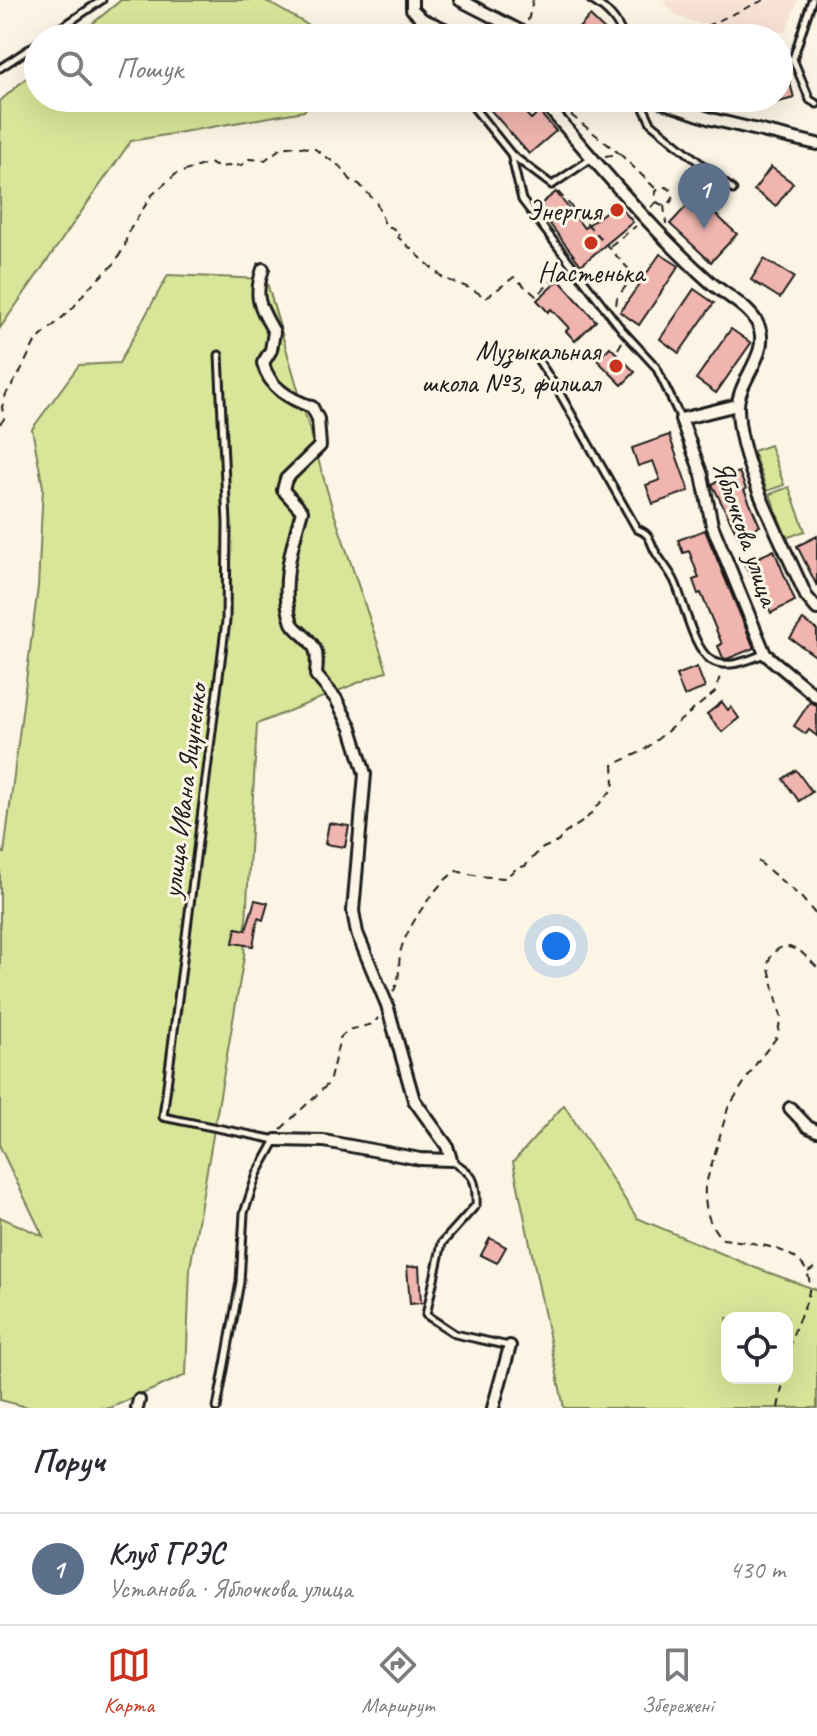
<!DOCTYPE html>
<html lang="uk">
<head>
<meta charset="utf-8">
<style>
	:root { --surface:#fff; --page:#f2f2f3; --text:#2b2b33; --muted:#7c7c81; --line:#e1e1e2; --accent:#c8321e }
	body { margin:0; font-family:Caveat,sans-serif; background:var(--page); color:var(--text) }
	.controls { position:absolute; right:24px; bottom:24px; display:grid; overflow:hidden; border-radius:16px; box-shadow:0 8px 32px #0002 }
	.controls button { width:72px; height:72px; display:grid; place-items:center; padding:0; border:0; border-bottom:2px solid var(--line); background:var(--surface); color:var(--text); font:40px sans-serif }
	.you { position:absolute; left:556px; top:946px; width:28px; height:28px; margin:-20px; border:6px solid #fff; border-radius:50%; background:#1a73e8; box-shadow:0 0 0 12px #1a73e833 }
	.badge { display:grid; place-items:center; width:52px; height:52px; border-radius:50%; background:var(--accent); color:#fff; font-size:26px; font-weight:700 }
	.pin { position:absolute; translate:-50% -66px; filter:drop-shadow(0 2px 4px #0008) }
	.pin::after { content:''; position:absolute; top:42px; width:28px; height:24px; background:inherit; clip-path:polygon(0 0,100% 0,50% 100%) }
	.list { margin:0; padding:0; list-style:none }
	h2 { display:flex; justify-content:space-between; align-items:center; height:104px; margin:0; padding:0 32px; font-size:34px }
	h2 small { font-size:26px; font-weight:400; color:var(--muted) }
	.list li { display:grid; grid-template-columns:52px 1fr auto; gap:24px; align-items:center; box-sizing:border-box; height:112px; padding:0 32px; border-top:2px solid var(--line) }
	.list b { display:block; font-size:30px; white-space:nowrap }
	.list p { margin:0; font-size:26px; white-space:nowrap; color:var(--muted) }
	.list em { font-size:26px; font-style:normal; color:var(--muted) }
	.icon { flex:none; width:44px; height:44px; fill:none; stroke:currentColor; stroke-width:2; stroke-linecap:round; stroke-linejoin:round }
	.map { position:relative; flex:none; width:817px; height:1408px; overflow:hidden }
	.search { position:absolute; background:var(--surface); box-shadow:0 8px 32px #0002; left:24px; right:24px; top:24px; height:88px; display:flex; align-items:center; gap:20px; box-sizing:border-box; padding:0 28px; border-radius:44px; color:var(--muted); font-size:30px }
	.sheet { height:216px; background:var(--surface) }
	nav { display:flex; justify-content:space-around; align-items:center; box-sizing:border-box; height:112px; border-top:2px solid var(--line); background:var(--surface); font-size:22px; color:var(--muted) }
	nav a { display:grid; justify-items:center; gap:4px }
	nav .on { color:var(--accent) }
	.map>svg:first-child { display:block }
	.built { fill:#f8e2d4 }
	.green { fill:#d7e699; stroke:#7a815a; stroke-width:2; fill-rule:evenodd }
	.building { fill:#f0b5ae; stroke:#1c1c1c; stroke-width:2 }
	.lines { fill:none; stroke-linecap:round; stroke-linejoin:round }
	.lane-casing { stroke:#1c1c1c; stroke-width:11 }
	.street-casing { stroke:#1c1c1c; stroke-width:16 }
	.path { stroke:#1c1c1c; stroke-width:2; stroke-dasharray:8 6; stroke-linecap:butt }
	.lane { stroke:#fcf5e5; stroke-width:5 }
	.street { stroke:#fcf5e5; stroke-width:10 }
	.poi-dot { fill:#c8321e; stroke:#fcf5e5; stroke-width:3 }
	.labels { text-anchor:middle; dominant-baseline:central; stroke-width:6; stroke-linejoin:round; paint-order:stroke }
	.poi-label { font-size:28px; fill:#1c1c1c; stroke:#fcf5e5; text-anchor:end }
	.street-label { font-size:28px; fill:#1c1c1c; stroke:#fcf5e5 }
</style>
</head>
<body>
<div class="map">
<svg width="817" height="1408" viewBox="0 0 817 1408">
	<rect width="100%" height="100%" fill="#fcf5e5"/>
	<filter id="ink" filterUnits="userSpaceOnUse"><feTurbulence type="fractalNoise" baseFrequency=".0125" numOctaves="2"/><feDisplacementMap in="SourceGraphic" scale="16" xChannelSelector="R" yChannelSelector="G"/><feConvolveMatrix kernelMatrix="1 2 1 2 8 2 1 2 1" color-interpolation-filters="sRGB"/></filter>
	<g filter="url(#ink)">
		<path class="built" d="M662,0H798L786,32L701,24L678,17Z"/>
		<g class="green">
			<path d="M121,0H264L331,38H75Z"/>
			<path d="M38,68V98H314L304,111L131,141L0,328V101Z"/>
			<path d="M168,275L266,279L332,507L387,671L257,724L244,957L190,1268L186,1375L110,1408H31L0,1400V1217L43,1236L0,1147V853H4L38,587L43,487L32,429L79,365L119,363Z"/>
			<path d="M770,445L784,485L767,491L753,451Z"/>
			<path d="M789,487L805,531L786,538L770,494Z"/>
			<path d="M564,1105L637,1218L756,1268L817,1290V1408H564L513,1162ZM727,1318H787V1378H727Z"/>
		</g>
		<g class="building">
			<path d="M590,16L613,38H585L577,30Z"/>
			<path d="M779,52H782L794,98L779,102Z"/>
			<path d="M480,98H512L531,119L539,112L556,131L529,154Z"/>
			<path d="M771,167L793,183L776,206L754,190Z"/>
			<path d="M556,192L584,228L617,203L633,222L581,265L537,207Z"/>
			<path d="M696,196L737,234L711,262L670,224Z"/>
			<path d="M660,254L679,266L639,325L620,312Z"/>
			<path d="M764,259L794,277L780,298L751,280Z"/>
			<path d="M559,280L596,321L575,341L566,331L569,328L551,309L548,312L537,300Z"/>
			<path d="M694,289L714,303L679,353L660,339Z"/>
			<path d="M731,329L751,343L716,393L696,379Z"/>
			<path d="M610,347L635,372L622,385L597,360Z"/>
			<path d="M669,435L689,491L653,504L646,485L660,480L653,461L638,466L632,448Z"/>
			<path d="M739,472L746,489L744,490L760,526L738,536L712,484Z"/>
			<path d="M705,530L754,648L727,659L723,658L718,646L722,644L701,593L698,594L693,580L699,578L689,551L683,553L678,540Z"/>
			<path d="M817,536V586L797,546Z"/>
			<path d="M774,550L795,601L771,613L753,574L750,575L744,564Z"/>
			<path d="M803,620L817,630V657L790,638Z"/>
			<path d="M697,667L705,688L684,696L676,675Z"/>
			<path d="M722,702L728,710L731,707L739,718L722,732L707,714Z"/>
			<path d="M810,702L817,705V736L809,730L806,734L794,726Z"/>
			<path d="M796,770L812,792L799,801L783,779Z"/>
			<path d="M329,823L349,826L345,847L325,844Z"/>
			<path d="M255,900L268,903L263,920L258,918L253,946L233,943L236,928L246,930Z"/>
			<path d="M490,1238L506,1247L497,1263L481,1255Z"/>
			<path d="M419,1266L421,1303L410,1304L407,1267Z"/>
		</g>
		<g class="lines">
			<defs>
				<g id="lane">
					<path d="M591,0C608,10 617,20 624,38"/>
					<path d="M812,0L793,59L810,100L817,104"/>
					<path d="M46,38L102,0"/>
					<path d="M0,68L38,43"/>
					<path d="M466,98L511,154L522,200L622,330L656,367L681,419"/>
					<path d="M639,98L651,123L733,190"/>
					<path d="M512,155L552,185L592,158"/>
					<path d="M535,355L559,392L637,529C651,534 649,540 655,551C661,562 670,571 675,582C684,602 693,649 711,660C727,670 749,660 764,654"/>
					<path d="M451,1160C473,1175 477,1178 476,1205L442,1243L426,1315L455,1334L509,1346"/>
					<path d="M217,1408L240,1282L244,1213L257,1174L276,1140L163,1117L226,621L227,523L219,355"/>
				</g>
				<g id="street">
					<path d="M412,0V9L422,19L465,38"/>
					<path d="M460,0L534,38"/>
					<path d="M540,98C595,160 648,227 710,282C725,295 752,308 759,327C770,354 737,381 738,408C739,466 783,542 806,596L817,609"/>
					<path d="M650,98L711,119L817,144"/>
					<path d="M263,269C253,298 260,307 274,332L271,350L263,363C269,388 290,399 312,407L318,419L320,446L286,479L283,490L302,511C292,546 279,587 292,623C294,627 297,629 300,632C318,647 318,652 316,675L336,699L351,728L365,774L353,911L357,933L387,1005L414,1100L447,1146L451,1160L420,1159L324,1141L276,1140"/>
					<path d="M737,405L681,419L702,475L712,525L765,654L817,697"/>
					<path d="M790,1108L808,1127L817,1131"/>
					<path d="M137,1408L139,1400"/>
					<path d="M493,1408L510,1346"/>
				</g>
			</defs>
			<use href="#lane" class="lane-casing"/>
			<use href="#street" class="street-casing"/>
			<g class="path">
				<path d="M528,21L533,0"/>
				<path d="M680,38L764,0"/>
				<path d="M571,115L620,154"/>
				<path d="M605,156L620,154L657,190"/>
				<circle cx="664" cy="196" r="9"/>
				<path d="M558,192L634,275L617,298L616,306"/>
				<path d="M664,205L666,224"/>
				<path d="M651,207L657,202"/>
				<path d="M610,246L636,226"/>
				<path d="M618,349L622,342"/>
				<path d="M0,424L4,419L2,407L6,394L19,374L35,342L73,308L87,289L114,264L125,246L127,234L152,195L176,174L209,163L218,167L242,165L249,159L265,160L281,148L296,146L315,149L342,168L352,182L359,184L376,202L386,227H391L399,233L398,237L443,278L472,289L486,298L514,277L536,296L564,270"/>
				<path d="M758,861L801,897L817,916"/>
				<path d="M393,992C401,979 398,969 400,954C403,933 437,881 457,871C474,876 488,877 505,878L517,868L525,866L541,849L559,841L561,836L585,820L610,792L614,783L613,765L643,751L715,692L721,673"/>
				<path d="M281,1129L329,1083L340,1038L348,1030L373,1024L378,1018"/>
				<path d="M808,1272L817,1266"/>
				<path d="M787,1363C789,1353 791,1342 794,1332C798,1319 807,1305 809,1291C816,1247 752,1243 723,1239C708,1227 704,1204 705,1187L728,1108L758,1061L777,1037L781,1017L768,964L772,953L780,948L789,947L800,951L817,967"/>
				<path d="M778,1408L784,1378"/>
			</g>
			<use href="#lane" class="lane"/>
			<use href="#street" class="street"/>
		</g>
	</g>
	<g class="poi-dot">
		<circle cx="617" cy="210" r="8"/>
		<circle cx="591" cy="243" r="8"/>
		<circle cx="616" cy="366" r="8"/>
	</g>
	<g class="labels">
		<g class="poi-label">
			<text x="601" y="210">Энергия</text>
			<text x="591" y="272" text-anchor="middle">Настенька</text>
			<text x="600" y="350">Музыкальная<tspan x="600" dy="32">школа №3, филиал</tspan></text>
		</g>
		<g class="street-label">
			<text transform="translate(746 533) rotate(71)">Яблочкова улица</text>
			<text transform="translate(184 791) rotate(-83)">улица Ивана Яцуненко</text>
		</g>
	</g>
</svg>
<div class="controls">
<button><svg class="icon" aria-label="locate" viewBox="0 0 24 24"><circle cx="12" cy="12" r="6"/><path d="M12 2v4M12 18v4M2 12h4M18 12h4"/></svg></button>
</div>
<div class="you"></div>
<div class="pin badge" style="left:704px;top:229px;background:#5c6f8a">1</div>
<div class="search"><svg class="icon" aria-label="search" viewBox="0 0 24 24"><circle cx="10" cy="10" r="6"/><path d="M15 15l6 6"/></svg>Пошук</div>
</div>
<section class="sheet">
<h2>Поруч<small></small></h2>
<ul class="list">
<li><span class="badge" style="background:#5c6f8a">1</span><div><b>Клуб ГРЭС</b><p>Установа · Яблочкова улица</p></div><em>430 m</em></li>
</ul>
</section>
<nav>
<a class="on"><svg class="icon" aria-label="map" viewBox="0 0 24 24"><path d="M3 6l6-2 6 2 6-2v14l-6 2-6-2-6 2zM9 4v14M15 6v14"/></svg>Карта</a>
<a><svg class="icon" aria-label="directions" viewBox="0 0 24 24"><path d="M12 3l9 9-9 9-9-9zM9 14v-3h6M13 9l2 2-2 2"/></svg>Маршрут</a>
<a><svg class="icon" aria-label="saved" viewBox="0 0 24 24"><path d="M7 4h10v16l-5-4-5 4z"/></svg>Збережені</a>
</nav>
</body>
</html>
